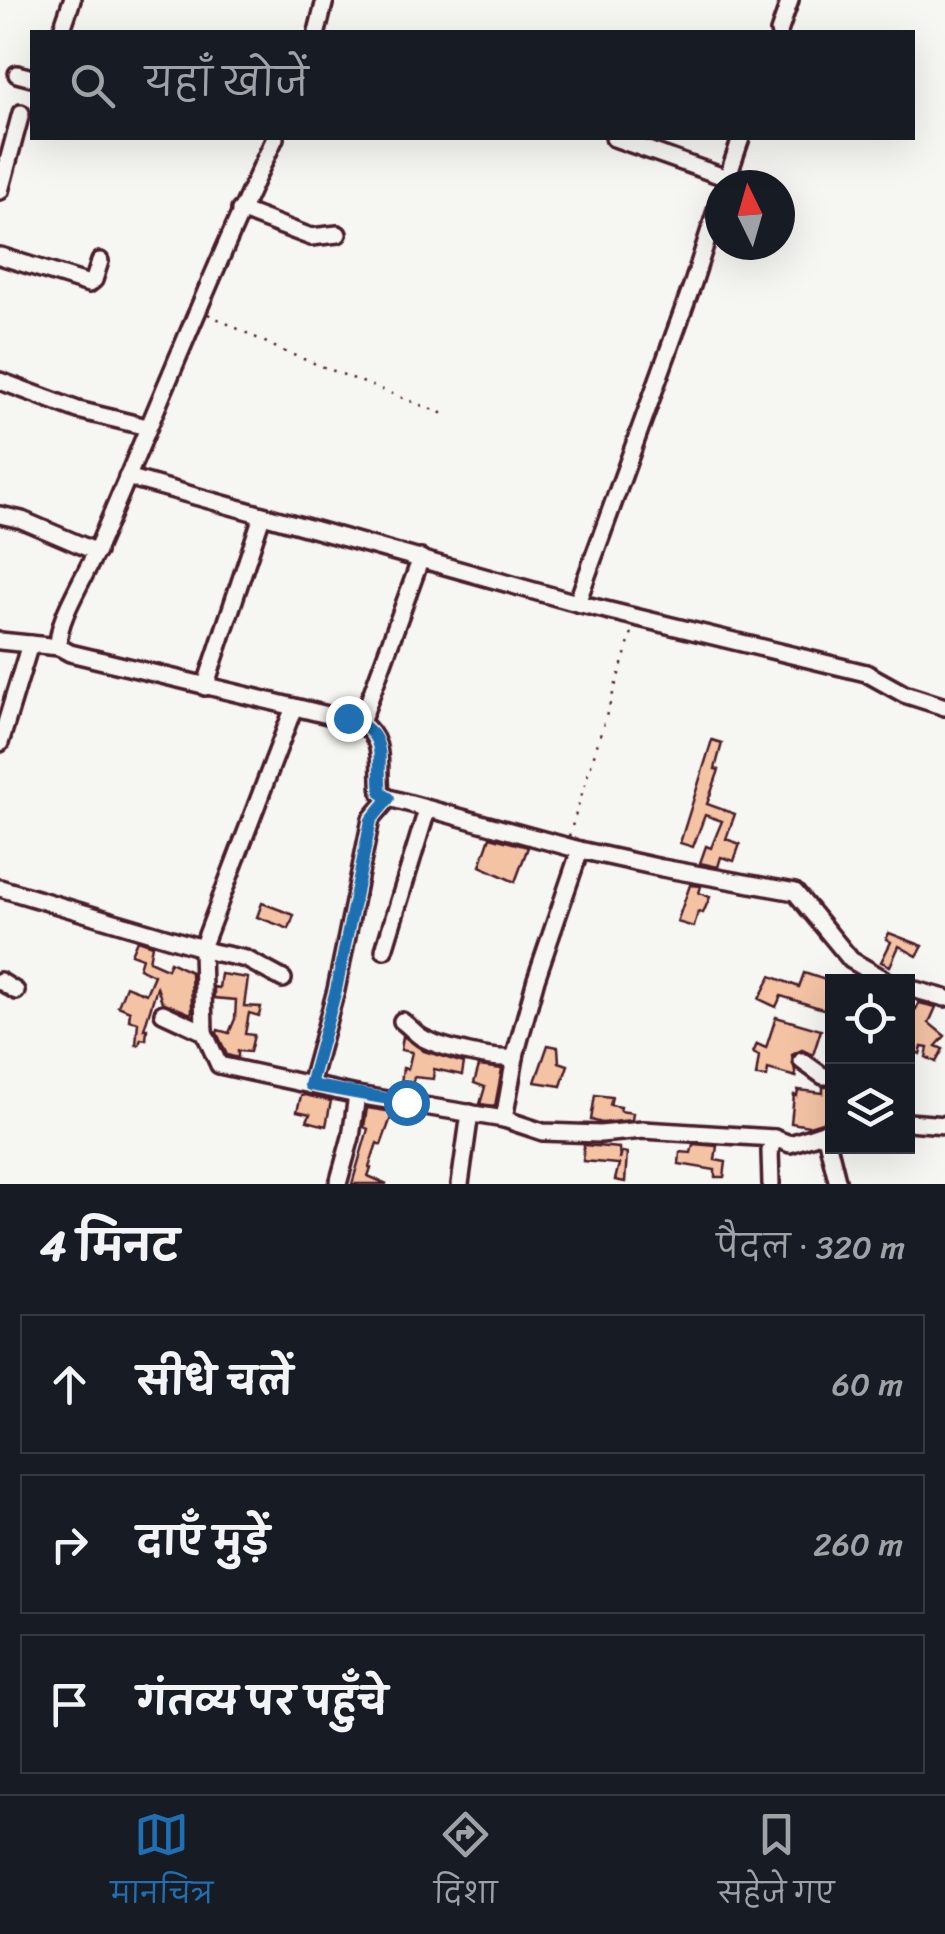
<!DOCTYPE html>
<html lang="hi">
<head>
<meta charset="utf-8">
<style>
	:root { --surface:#171b24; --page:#242831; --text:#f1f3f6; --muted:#9ea1a6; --line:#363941; --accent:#1f6fb2 }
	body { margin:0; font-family:Sriracha,"Playpen Sans Deva",sans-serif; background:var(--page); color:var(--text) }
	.controls { position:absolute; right:30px; bottom:30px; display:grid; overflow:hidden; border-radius:0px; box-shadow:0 10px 40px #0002 }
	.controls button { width:90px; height:90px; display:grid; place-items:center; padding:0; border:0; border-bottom:2px solid var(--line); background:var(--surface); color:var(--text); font:50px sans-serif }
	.compass { position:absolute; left:705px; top:170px; width:90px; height:90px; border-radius:50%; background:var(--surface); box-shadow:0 10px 40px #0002; rotate:355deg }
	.stop { position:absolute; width:30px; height:30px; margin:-22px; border:8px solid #1f6fb2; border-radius:50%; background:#fff }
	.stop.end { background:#1f6fb2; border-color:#fff; box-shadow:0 2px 10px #0008 }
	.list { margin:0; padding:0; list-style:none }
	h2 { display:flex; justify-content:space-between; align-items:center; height:130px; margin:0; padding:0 40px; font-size:42px }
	h2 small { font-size:32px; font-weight:400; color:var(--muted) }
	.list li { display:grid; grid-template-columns:65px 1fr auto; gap:30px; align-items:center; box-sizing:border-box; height:140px; margin:0 20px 20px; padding:0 20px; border:2px solid var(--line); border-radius:0px }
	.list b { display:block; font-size:38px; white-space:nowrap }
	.list em { font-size:32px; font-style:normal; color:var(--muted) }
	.icon { flex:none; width:55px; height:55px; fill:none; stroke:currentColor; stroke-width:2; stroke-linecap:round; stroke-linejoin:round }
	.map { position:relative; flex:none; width:945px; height:1184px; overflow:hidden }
	.search { position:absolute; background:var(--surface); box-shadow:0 10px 40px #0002; left:30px; right:30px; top:30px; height:110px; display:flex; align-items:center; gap:25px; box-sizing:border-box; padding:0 35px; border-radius:0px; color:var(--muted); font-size:38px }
	.sheet { height:610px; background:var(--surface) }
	nav { display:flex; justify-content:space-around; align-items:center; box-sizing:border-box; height:140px; border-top:2px solid var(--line); background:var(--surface); font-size:28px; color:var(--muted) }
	nav a { display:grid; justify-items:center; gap:5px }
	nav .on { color:var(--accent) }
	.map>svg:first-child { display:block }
	.building { fill:#f4c3a4; stroke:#4a1f2b; stroke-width:2.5 }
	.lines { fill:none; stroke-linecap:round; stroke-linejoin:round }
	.minor-casing { stroke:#4a1f2b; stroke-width:22 }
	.path { stroke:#4a1f2b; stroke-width:2.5; stroke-dasharray:2.5 8; stroke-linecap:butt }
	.minor { stroke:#f6f6f2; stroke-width:15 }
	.route { stroke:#1f6fb2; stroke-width:12 }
</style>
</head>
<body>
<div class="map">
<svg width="945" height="1184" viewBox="0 0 945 1184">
	<rect width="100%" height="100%" fill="#f6f6f2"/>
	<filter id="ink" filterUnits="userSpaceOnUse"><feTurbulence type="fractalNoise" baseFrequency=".01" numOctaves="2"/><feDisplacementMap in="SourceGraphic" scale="20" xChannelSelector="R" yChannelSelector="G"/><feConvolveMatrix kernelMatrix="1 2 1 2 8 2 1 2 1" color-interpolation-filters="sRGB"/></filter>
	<g filter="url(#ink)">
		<g class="building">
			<path d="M712,740L722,743L715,769L719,770L707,804L735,814L726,839L740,844L734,861L721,857L718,867L700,863L706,846L711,848L722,821L705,815L693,847L680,843Z"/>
			<path d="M490,837L528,847L515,882L480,866Z"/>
			<path d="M690,885L701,886L699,893L710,897L703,913L698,912L694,927L677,922Z"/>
			<path d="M262,903L294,915L289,929L257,917Z"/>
			<path d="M889,933L923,946L917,956L899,946L890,966L881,962L891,942L886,939Z"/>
			<path d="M137,940L152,945L149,961L167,969L170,962L191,972L192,1010L191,1014L162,1002L157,987L144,1029H147L146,1040L141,1039L139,1045H136L138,1022L129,1020L130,1011L118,1006L126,986L146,994L154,975L139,968L142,958L131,954Z"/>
			<path d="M804,973L832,982L826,1010L781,996L776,1007L759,999L771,976L799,987Z"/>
			<path d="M221,974L248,978L244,1006L261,1007L259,1016L249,1013L245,1034L254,1035L250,1052L238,1051V1058L227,1055L217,1033L218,1030L229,1033L235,1019L236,1000L214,998V987L219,988Z"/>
			<path d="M919,1003L936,1007L929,1023L945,1036L936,1046L943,1049L936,1062L926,1057L928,1048L922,1047L920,1054L908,1048V1005L916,1009Z"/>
			<path d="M776,1017L821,1030L813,1055L802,1050L792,1055L796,1077L768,1069L767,1077L756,1076L759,1056L753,1053L757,1044L766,1048Z"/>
			<path d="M403,1036L424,1051L464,1063L462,1075L434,1069L433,1079L414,1077L412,1085L401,1083L403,1068L408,1069L412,1052L401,1050Z"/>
			<path d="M548,1045L558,1047L559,1062L568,1065L561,1086L535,1082Z"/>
			<path d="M479,1066L502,1069L495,1106L480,1104L485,1087L474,1083Z"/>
			<path d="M823,1087H832V1119L809,1126L791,1123L794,1095L797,1096L798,1090L823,1093Z"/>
			<path d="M305,1095L331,1101L326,1126L307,1121L310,1114L297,1111L301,1096Z"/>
			<path d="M595,1095L612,1097L610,1105L621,1107L620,1111L633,1113L632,1120L602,1123L591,1120Z"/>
			<path d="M367,1108L393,1112L381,1145L377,1143L369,1167L371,1168L368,1176L387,1184H352L368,1129L364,1127Z"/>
			<path d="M693,1144L717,1146L715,1160L726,1162L724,1177H715V1170L679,1164L680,1152L691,1153Z"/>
			<path d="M584,1145L619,1148L620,1160L622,1152L627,1153L625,1182L615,1180L619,1164L583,1161Z"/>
		</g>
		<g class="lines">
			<defs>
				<g id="minor">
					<path d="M61,32L72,0"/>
					<path d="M317,32L325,0"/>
					<path d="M779,32L790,0"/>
					<path d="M17,74L32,78"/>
					<path d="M275,138C211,273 156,412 97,549C87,574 54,623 59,647L70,653L361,723C387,741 377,766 381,793L389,798L580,850L662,868L795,892L851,960L889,982"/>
					<path d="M614,138L727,178"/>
					<path d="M725,185L741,138"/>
					<path d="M0,191L21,113"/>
					<path d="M240,210L311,237L338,234"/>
					<path d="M0,256L89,284L94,280L100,261"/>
					<path d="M0,381L78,410L147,427"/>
					<path d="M127,477L577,603L866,673L904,694L945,707"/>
					<path d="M0,515L22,520L97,552"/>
					<path d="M577,603L693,283L720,198"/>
					<path d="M0,641L59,647"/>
					<path d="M205,687L262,516"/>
					<path d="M294,707L202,948L204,1032L219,1065L357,1095L504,1119L543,1132L600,1134L643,1130L774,1138L790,1144L832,1130"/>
					<path d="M361,723L421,558"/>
					<path d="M0,743L30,644"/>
					<path d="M0,888L202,948"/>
					<path d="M203,950L246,959L283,979"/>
					<path d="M384,950L427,810"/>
					<path d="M0,981L16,991"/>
					<path d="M908,988L945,998"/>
					<path d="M163,1013L204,1032"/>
					<path d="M402,1021C409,1026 415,1033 421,1037C438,1047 497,1062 515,1057"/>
					<path d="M802,1061L823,1076H832"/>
					<path d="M310,1085L336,990L371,819L389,798"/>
					<path d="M504,1119L516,1052L536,979L580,850"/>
					<path d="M908,1122L945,1125"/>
					<path d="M825,1132L838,1184"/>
					<path d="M338,1184L351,1137L357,1095"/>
					<path d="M460,1184L470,1113"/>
					<path d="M771,1184L770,1151L774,1138"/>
				</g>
			</defs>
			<use href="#minor" class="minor-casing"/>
			<g class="path">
				<path d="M208,314L283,351L446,415"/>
				<path d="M569,836L633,629"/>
			</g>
			<use href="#minor" class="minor"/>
		</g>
	</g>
	<g class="lines" filter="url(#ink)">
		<path class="route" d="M348,718C391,735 376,756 381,793L389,798L371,820L336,990L310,1085L406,1102"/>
	</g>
</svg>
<div class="controls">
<button><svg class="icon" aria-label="locate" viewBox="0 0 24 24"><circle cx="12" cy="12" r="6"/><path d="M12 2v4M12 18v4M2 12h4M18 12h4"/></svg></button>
<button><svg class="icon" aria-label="layers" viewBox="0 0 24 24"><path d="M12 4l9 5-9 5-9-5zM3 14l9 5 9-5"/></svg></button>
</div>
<svg class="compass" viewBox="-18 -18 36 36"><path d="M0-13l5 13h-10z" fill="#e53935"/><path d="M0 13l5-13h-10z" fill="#9ea1a6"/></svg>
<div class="stop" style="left:406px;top:1102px"></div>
<div class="stop end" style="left:348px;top:718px"></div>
<div class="search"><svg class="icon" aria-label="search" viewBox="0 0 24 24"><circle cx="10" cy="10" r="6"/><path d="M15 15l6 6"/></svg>यहाँ खोजें</div>
</div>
<section class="sheet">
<h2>4 मिनट<small>पैदल · 320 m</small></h2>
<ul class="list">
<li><svg class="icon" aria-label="ahead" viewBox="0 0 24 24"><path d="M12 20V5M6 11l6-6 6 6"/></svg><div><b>सीधे चलें</b></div><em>60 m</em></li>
<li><svg class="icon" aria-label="right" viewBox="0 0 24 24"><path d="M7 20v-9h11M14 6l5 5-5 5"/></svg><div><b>दाएँ मुड़ें</b></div><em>260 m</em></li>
<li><svg class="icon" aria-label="arrive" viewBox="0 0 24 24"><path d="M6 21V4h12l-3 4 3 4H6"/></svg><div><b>गंतव्य पर पहुँचे</b></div></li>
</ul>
</section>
<nav>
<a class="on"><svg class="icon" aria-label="map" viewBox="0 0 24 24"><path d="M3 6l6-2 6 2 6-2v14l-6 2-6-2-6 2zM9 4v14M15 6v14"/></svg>मानचित्र</a>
<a><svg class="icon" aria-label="directions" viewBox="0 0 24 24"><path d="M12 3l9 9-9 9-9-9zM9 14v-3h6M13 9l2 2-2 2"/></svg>दिशा</a>
<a><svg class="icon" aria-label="saved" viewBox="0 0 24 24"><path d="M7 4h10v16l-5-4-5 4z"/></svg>सहेजे गए</a>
</nav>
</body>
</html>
